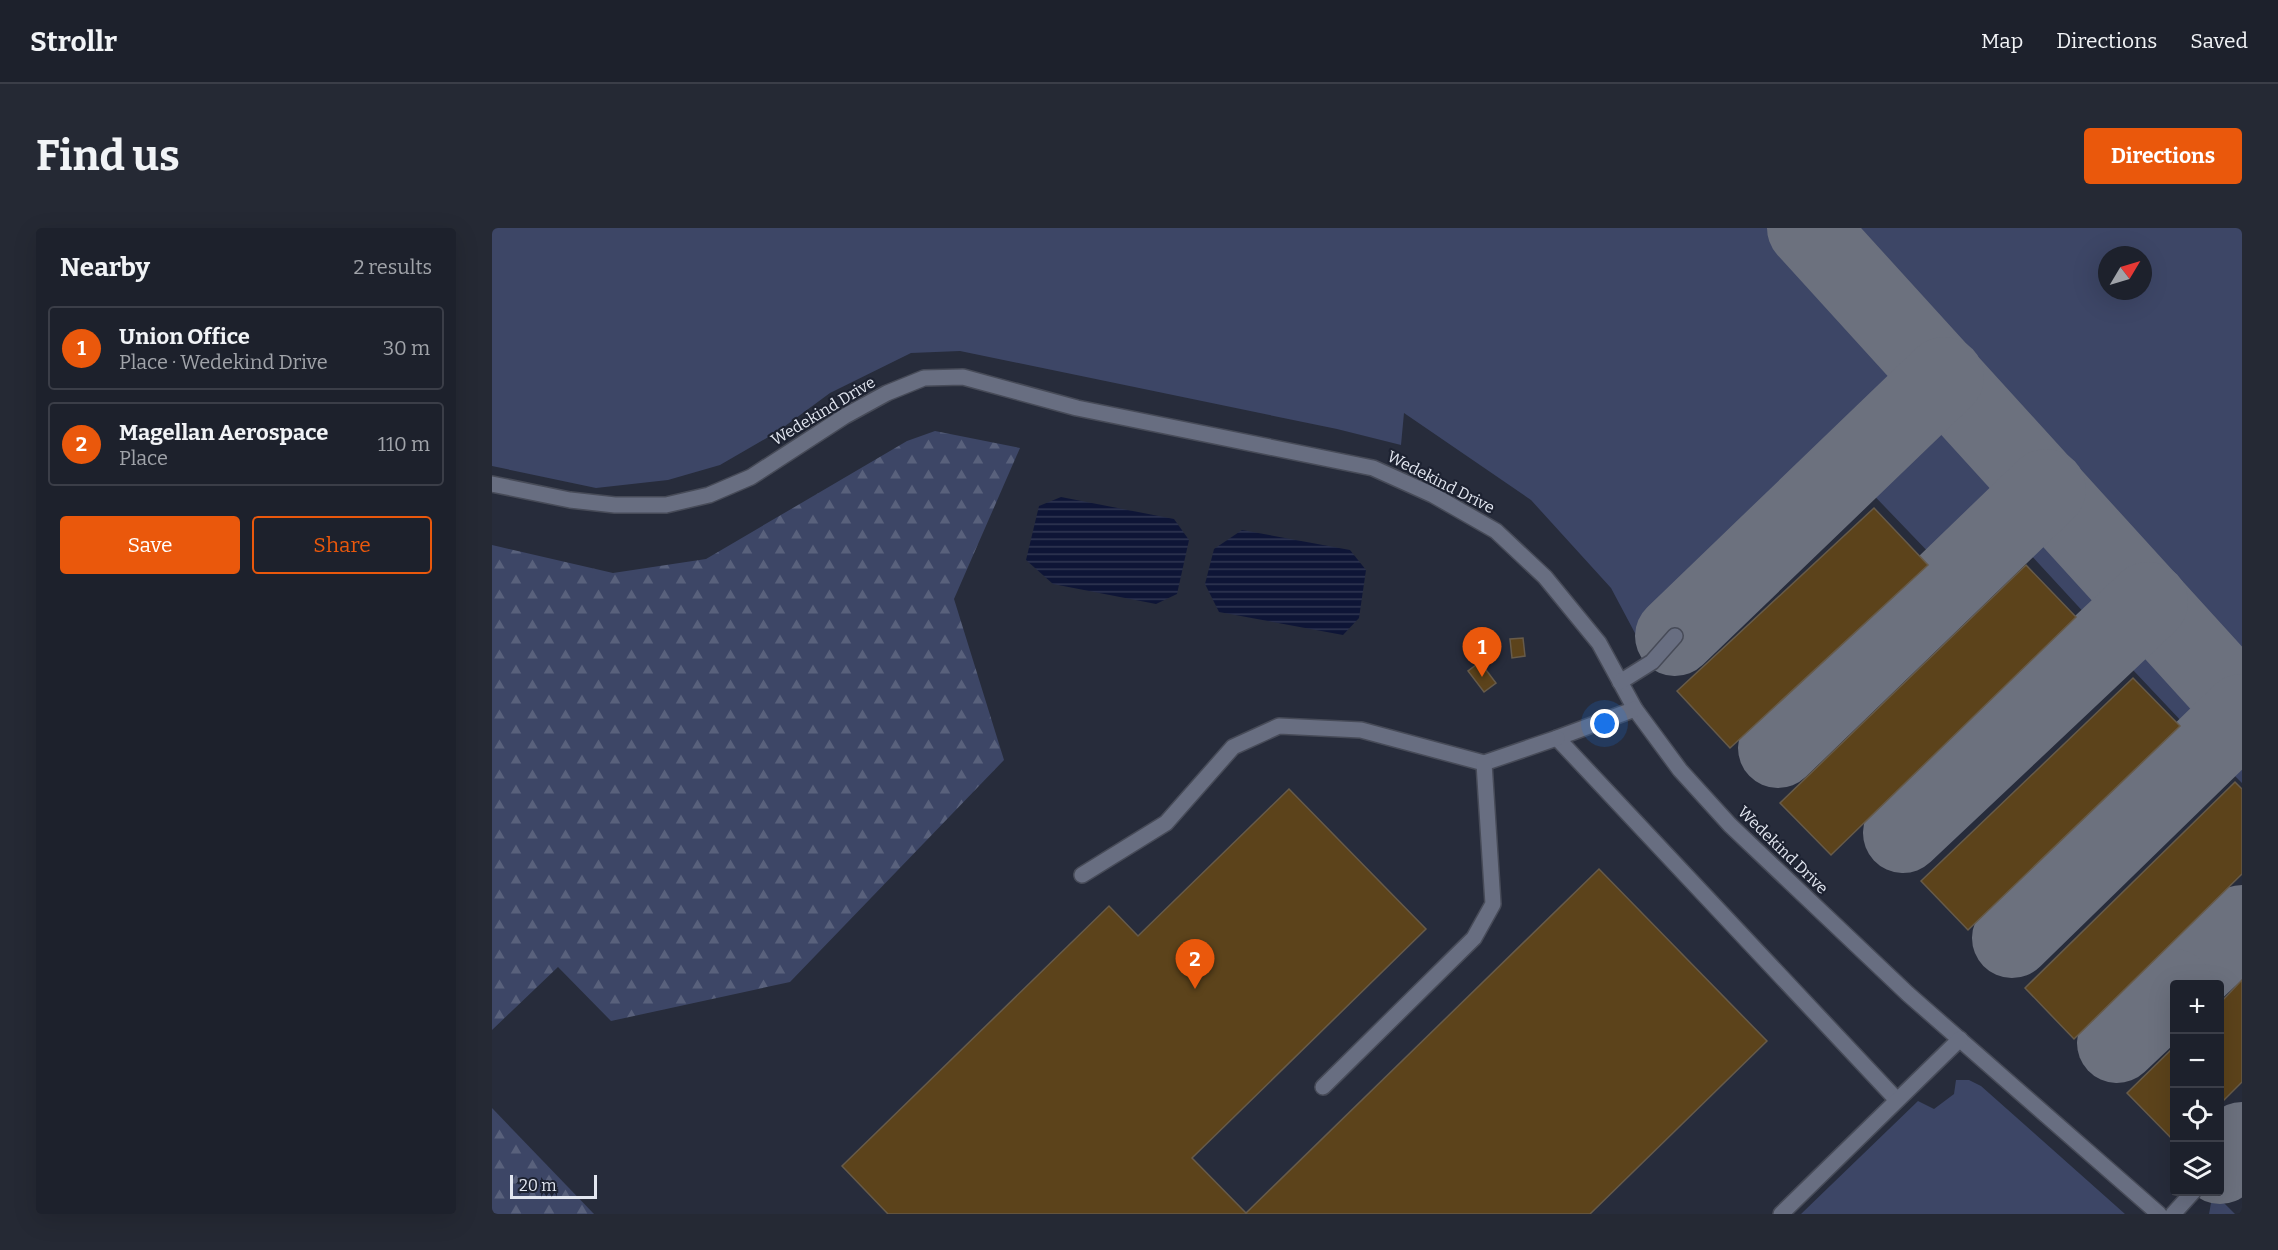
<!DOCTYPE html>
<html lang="en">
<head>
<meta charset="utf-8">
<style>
	:root { --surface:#1d212c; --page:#252934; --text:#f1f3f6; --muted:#a0a3a9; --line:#3b3e48; --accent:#ea580c }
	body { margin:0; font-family:Bitter,serif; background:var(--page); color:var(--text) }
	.controls { position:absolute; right:18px; bottom:18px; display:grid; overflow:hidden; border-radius:6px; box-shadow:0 6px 24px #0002 }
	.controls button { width:54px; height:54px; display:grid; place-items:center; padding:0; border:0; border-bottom:2px solid var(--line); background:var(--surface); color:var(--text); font:30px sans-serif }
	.compass { position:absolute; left:1606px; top:18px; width:54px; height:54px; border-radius:50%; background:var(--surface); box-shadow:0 6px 24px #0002; rotate:52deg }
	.scale { position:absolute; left:18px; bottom:15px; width:87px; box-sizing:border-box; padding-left:6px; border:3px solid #e2e6f0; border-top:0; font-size:16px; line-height:21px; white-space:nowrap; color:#e2e6f0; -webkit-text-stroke:4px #1d2231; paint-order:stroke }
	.you { position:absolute; left:1113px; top:496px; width:21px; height:21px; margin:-15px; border:4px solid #fff; border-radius:50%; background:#1a73e8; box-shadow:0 0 0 9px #1a73e833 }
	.badge { display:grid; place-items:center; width:39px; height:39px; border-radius:50%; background:var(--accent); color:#fff; font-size:20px; font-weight:700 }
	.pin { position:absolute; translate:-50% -50px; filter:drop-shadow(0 2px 3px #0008) }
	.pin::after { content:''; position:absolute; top:32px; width:21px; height:18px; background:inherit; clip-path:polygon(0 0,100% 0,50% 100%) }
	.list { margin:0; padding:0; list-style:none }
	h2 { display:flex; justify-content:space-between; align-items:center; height:78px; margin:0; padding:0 24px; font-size:26px }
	h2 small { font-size:20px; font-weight:400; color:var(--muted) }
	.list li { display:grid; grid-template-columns:39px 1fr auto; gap:18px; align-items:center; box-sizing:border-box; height:84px; margin:0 12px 12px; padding:0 12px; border:2px solid var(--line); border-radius:6px }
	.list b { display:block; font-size:22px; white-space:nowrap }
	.list p { margin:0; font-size:20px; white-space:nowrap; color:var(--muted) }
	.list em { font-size:20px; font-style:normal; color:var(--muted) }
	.actions { display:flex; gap:12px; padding:18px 24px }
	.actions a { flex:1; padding:14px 0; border:2px solid var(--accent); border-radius:6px; text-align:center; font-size:21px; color:var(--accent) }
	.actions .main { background:var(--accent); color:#fff }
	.icon { flex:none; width:33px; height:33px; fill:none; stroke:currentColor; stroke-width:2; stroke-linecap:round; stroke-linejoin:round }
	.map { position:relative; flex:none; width:1750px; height:986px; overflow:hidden; border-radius:6px }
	header { display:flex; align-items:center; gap:36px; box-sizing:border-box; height:84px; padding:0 30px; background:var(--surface); border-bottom:2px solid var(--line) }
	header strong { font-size:28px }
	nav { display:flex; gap:33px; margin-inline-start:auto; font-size:21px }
	.intro { display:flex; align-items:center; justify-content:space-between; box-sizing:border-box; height:144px; padding:0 36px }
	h1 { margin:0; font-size:42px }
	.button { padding:15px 27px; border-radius:6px; background:var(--accent); color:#fff; font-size:21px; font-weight:700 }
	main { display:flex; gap:36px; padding:0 36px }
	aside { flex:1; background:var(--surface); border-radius:6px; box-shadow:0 6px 24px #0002 }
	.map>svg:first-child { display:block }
	.green { fill:#3d4666; fill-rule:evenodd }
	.forest { fill:url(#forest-firs) }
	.water { fill:url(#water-rules) }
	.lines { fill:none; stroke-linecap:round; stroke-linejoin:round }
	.taxiway { stroke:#6c717e; stroke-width:80 }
	.building { fill:#5c431b; stroke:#675b4a; stroke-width:1.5 }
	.minor-casing { stroke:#474b58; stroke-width:18 }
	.minor { stroke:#686e81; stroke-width:15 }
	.labels { text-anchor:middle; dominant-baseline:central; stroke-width:4.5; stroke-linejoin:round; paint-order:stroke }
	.street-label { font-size:16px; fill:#e2e6f0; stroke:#1d2231 }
</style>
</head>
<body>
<header>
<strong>Strollr</strong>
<nav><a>Map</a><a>Directions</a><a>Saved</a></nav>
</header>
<div class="intro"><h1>Find us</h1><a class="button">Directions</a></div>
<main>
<aside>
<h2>Nearby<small>2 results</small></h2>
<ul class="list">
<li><span class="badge">1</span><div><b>Union Office</b><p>Place · Wedekind Drive</p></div><em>30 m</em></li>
<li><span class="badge">2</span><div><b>Magellan Aerospace</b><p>Place</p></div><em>110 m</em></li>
</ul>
<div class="actions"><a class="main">Save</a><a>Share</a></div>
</aside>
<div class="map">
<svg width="1750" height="986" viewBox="0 0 1750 986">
	<defs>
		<pattern id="forest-firs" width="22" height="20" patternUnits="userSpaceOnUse" patternTransform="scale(1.5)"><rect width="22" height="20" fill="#3d4666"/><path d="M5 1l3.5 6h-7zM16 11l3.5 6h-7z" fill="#59617c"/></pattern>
		<pattern id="water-rules" width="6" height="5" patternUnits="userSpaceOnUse" patternTransform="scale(1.5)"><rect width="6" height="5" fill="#0e1536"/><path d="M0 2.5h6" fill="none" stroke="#313753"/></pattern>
	</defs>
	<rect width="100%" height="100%" fill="#272c3b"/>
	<g class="green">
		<path d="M0,0H1292L1422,142L1423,158L1152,422L1119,360L1039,272L912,185L909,217L845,201L468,123L419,125L338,165L285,204L228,237L176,252L104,260L0,238Z"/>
		<path d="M1334,0H1750V458ZM1615,27H1651V63H1615Z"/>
		<path d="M1458,180L1529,257V268L1438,356L1429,345L1443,331L1369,254L1440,183Z"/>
		<path d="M1557,289L1628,366L1629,382L1608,402L1537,325L1523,337L1516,330L1515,323L1544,293Z"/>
		<path d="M1659,402L1722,470C1736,496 1713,507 1696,524L1680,508L1692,496L1625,425L1645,405Z"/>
		<path d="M1750,516V555L1740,545L1727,556L1717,546L1744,518Z"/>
		<path d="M1464,852H1477L1489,858L1633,986H1309L1426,873L1442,881L1462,866Z"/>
		<path d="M1721,964L1743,986H1717Z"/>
	</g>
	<g class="forest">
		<path d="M443,203L528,220L462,371L512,532L298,754L119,793L66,739L0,802V317L121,345L214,331L415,213Z"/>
		<path d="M0,880L102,986H0Z"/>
	</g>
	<g class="water">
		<path d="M569,269L682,291L697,312L685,366L664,376L561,356L534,332L547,278Z"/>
		<path d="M750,302L858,322L874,342L867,390L851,407L727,384L713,356L722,321Z"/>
	</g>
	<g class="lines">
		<g class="taxiway">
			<path d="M1315,0L1750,478"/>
			<path d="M1183,408L1452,149"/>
			<path d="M1286,520L1554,261"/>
			<path d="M1411,605L1656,374"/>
			<path d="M1520,710L1750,486"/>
			<path d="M1687,756L1750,697"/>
			<path d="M1625,815L1682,761"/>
			<path d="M1728,936L1750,914"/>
		</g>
	</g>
	<g class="building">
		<path d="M1382,280L1436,337L1238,520L1185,463Z"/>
		<path d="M1534,337L1584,389L1339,627L1288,575Z"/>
		<path d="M1031,410L1033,428L1020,430L1018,411Z"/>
		<path d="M988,434L1004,455L992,464L976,443Z"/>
		<path d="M1641,450L1688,498L1476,702L1429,653Z"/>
		<path d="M1743,554L1750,561V646L1582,811L1533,760Z"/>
		<path d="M797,561L934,701L700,930L754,985L1107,641L1275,813L1098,986H396L350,938L617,678L646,708Z"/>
		<path d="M1750,752V854L1728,876V775Z"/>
		<path d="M1682,819V913L1635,865Z"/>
	</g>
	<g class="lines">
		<defs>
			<g id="minor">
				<path d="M0,256L78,272L123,277H174L217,267L259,249L353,188L395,165L432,150L471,149L585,180L881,240L941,267L1004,303L1053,349L1107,415L1143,481L1188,542L1238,597L1416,766L1667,986"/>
				<path d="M1128,454L1160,434L1183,408"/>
				<path d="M1143,481L1065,510L1405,872"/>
				<path d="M590,647L674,595L741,519L787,498L869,502L992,535L1065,510"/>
				<path d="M831,859L982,710L1001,676L992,535"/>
				<path d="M1289,986L1468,811"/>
				<path d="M1681,986L1701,964"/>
			</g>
		</defs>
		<use href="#minor" class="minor-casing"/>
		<use href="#minor" class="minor"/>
	</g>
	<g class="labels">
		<g class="street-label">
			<text transform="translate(331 183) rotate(-31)">Wedekind Drive</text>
			<text transform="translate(949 254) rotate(27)">Wedekind Drive</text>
			<text transform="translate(1291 622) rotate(44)">Wedekind Drive</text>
		</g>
	</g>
</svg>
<div class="controls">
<button>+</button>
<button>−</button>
<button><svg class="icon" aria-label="locate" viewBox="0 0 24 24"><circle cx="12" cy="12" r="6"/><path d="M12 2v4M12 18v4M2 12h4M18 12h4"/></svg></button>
<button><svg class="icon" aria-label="layers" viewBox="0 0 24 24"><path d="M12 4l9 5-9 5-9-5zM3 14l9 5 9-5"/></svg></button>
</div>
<svg class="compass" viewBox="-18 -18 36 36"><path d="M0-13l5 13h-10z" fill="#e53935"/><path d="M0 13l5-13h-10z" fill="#a0a3a9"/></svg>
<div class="scale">20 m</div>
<div class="you"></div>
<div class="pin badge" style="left:990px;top:449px">1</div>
<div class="pin badge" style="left:703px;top:761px">2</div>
</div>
</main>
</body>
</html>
